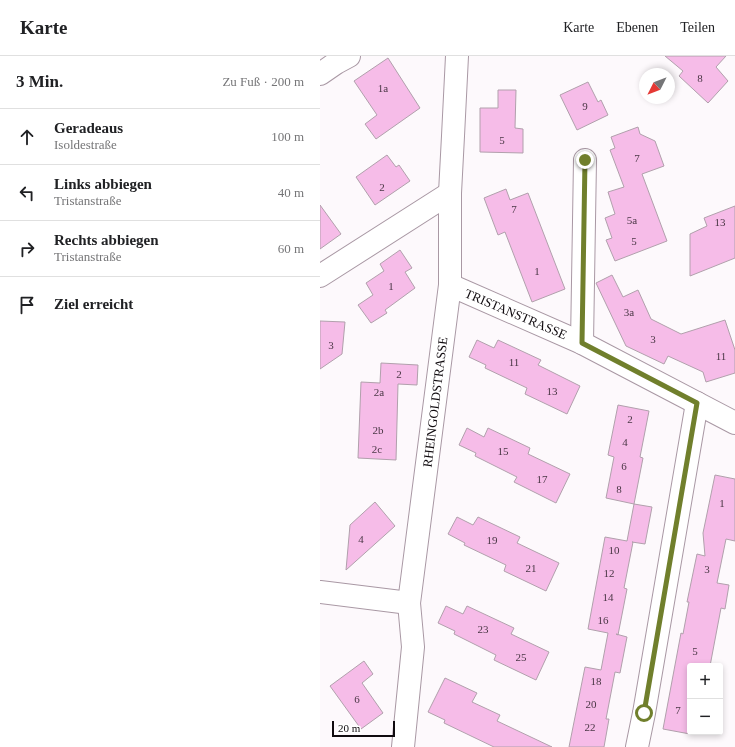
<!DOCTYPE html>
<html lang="de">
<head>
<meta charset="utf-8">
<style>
	:root { --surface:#fff; --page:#f2f2f2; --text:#202124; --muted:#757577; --line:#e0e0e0 }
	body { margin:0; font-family:"Times New Roman",serif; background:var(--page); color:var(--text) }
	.controls { position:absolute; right:12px; bottom:12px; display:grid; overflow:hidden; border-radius:4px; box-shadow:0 2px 6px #0003 }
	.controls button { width:36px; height:36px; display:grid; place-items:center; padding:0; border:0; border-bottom:1px solid var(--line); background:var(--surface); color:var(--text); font:20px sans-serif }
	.compass { position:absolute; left:319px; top:12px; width:36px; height:36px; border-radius:50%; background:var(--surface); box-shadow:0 2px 6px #0003; rotate:228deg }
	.scale { position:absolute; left:12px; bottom:10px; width:63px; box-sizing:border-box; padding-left:4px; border:2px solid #100b0f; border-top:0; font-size:11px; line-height:14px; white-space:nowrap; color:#100b0f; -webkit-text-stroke:3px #fff; paint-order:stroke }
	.stop { position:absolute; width:12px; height:12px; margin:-9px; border:3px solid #707f2c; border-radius:50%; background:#fff }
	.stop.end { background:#707f2c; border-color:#fff; box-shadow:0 1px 4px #0008 }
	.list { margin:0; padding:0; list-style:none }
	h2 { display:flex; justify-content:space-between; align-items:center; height:52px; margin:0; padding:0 16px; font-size:17px }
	h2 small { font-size:13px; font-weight:400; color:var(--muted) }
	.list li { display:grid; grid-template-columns:26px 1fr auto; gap:12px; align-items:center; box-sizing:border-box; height:56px; padding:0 16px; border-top:1px solid var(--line) }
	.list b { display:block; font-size:15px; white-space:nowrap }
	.list p { margin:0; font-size:13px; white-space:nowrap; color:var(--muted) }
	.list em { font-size:13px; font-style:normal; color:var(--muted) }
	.icon { flex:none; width:22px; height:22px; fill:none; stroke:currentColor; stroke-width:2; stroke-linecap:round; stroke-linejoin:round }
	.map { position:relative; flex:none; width:415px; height:691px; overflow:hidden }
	header { display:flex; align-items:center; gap:24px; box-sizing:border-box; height:56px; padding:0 20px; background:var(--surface); border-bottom:1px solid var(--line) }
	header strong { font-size:19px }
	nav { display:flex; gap:22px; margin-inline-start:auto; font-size:14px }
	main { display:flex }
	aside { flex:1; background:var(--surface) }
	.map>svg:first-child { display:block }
	.building { fill:#f6bce8; stroke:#b1a0ac }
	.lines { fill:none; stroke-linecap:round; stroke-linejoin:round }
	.minor-casing { stroke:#a998a4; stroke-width:24 }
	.minor { stroke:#fff; stroke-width:22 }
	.route { stroke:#707f2c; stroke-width:5 }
	.labels { text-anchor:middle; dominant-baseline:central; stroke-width:3; stroke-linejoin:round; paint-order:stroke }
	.number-label { font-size:11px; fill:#4a3745 }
	.street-label { font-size:13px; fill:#100b0f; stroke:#fff }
</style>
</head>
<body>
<header>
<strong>Karte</strong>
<nav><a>Karte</a><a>Ebenen</a><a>Teilen</a></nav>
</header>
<main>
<aside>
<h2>3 Min.<small>Zu Fuß · 200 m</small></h2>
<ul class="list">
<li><svg class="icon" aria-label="ahead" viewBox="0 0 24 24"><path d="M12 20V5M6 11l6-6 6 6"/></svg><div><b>Geradeaus</b><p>Isoldestraße</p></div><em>100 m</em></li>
<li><svg class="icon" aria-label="left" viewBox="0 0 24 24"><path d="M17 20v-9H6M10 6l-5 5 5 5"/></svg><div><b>Links abbiegen</b><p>Tristanstraße</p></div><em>40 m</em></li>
<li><svg class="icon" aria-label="right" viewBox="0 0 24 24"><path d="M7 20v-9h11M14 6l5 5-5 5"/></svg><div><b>Rechts abbiegen</b><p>Tristanstraße</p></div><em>60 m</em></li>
<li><svg class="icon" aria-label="arrive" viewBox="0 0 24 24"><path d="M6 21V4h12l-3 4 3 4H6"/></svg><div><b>Ziel erreicht</b></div></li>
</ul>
</aside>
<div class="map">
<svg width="415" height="691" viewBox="0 0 415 691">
	<rect width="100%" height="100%" fill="#fdf9fc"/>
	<g class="building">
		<path d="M345,0H406L396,11L408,25L388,47L359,20L363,15Z"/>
		<path d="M68,2L100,52L56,83L45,68L57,59L34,25Z"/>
		<path d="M268,26L278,46L281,44L288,59L257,74L240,39Z"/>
		<path d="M178,34H196L195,72L203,73V97L160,96V52H178Z"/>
		<path d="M318,71L320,78L335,85L344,110L322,118L347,185L295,205L286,184L292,182L285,162L295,158L288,136L304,131L290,94L295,92L291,81Z"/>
		<path d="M67,99L76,111L79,109L90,125L55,149L36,121Z"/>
		<path d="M186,133L190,144L208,137L245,233L212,246L185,176L178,179L164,142Z"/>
		<path d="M0,149L21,178L0,193Z"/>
		<path d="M415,150V202L370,220V178L387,170L384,162Z"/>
		<path d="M80,194L92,212L85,216L95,232L65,254L67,257L51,267L38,249L53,239L46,227L64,215L60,208Z"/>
		<path d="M292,219L303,241L318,234L331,263L361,278L405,264L415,294V317L386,326L383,316L348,300L344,308L306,290L276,227Z"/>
		<path d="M0,265L25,266L22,298L0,313Z"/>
		<path d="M157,284L174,292L178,284L221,304L218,309L260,330L247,358L205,338L207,332L165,312L166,309L149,301Z"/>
		<path d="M61,307L98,309L97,329L78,328L76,404L38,402L41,326L60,327Z"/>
		<path d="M298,349L329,355L320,401L323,402L314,448L332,451L325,488L312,486H313L304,532L307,533L298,579L296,578L307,581L300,617L295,616L286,663H289L284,691H249L265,611L281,614L288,577L268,573L285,481L307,485L314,448L286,442L294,401L288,399Z"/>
		<path d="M147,372L164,381L168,372L210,392L208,398L250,418L236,447L194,426L197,421L155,400L156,397L139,389Z"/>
		<path d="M395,419L415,423V485L406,483L397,527L409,529L405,553L401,552L390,610H370V678L343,673L361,577L363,578L369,546H367L377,498L385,500L383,477Z"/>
		<path d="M55,446L75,470L26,514L30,469Z"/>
		<path d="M137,461L153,469L158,461L200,481L197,487L239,507L226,535L184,515L186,509L144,489L145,487L128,478Z"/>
		<path d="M126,550L143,558L147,550L194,572L191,578L229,596L216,624L174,604L176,599L134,578L135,575L118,567Z"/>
		<path d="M44,605L53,618L42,627L63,657L41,673L10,630Z"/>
		<path d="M125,622L157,637L152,646L180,659L177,665L232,691H174L124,667L125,664L108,656Z"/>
	</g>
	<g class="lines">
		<defs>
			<g id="minor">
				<path d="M0,18L16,7L29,0"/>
				<path d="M0,220L130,137"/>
				<path d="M130,229L262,287L415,367"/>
				<path d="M262,287L265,104"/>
				<path d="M0,536L89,547"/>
				<path d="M83,691L93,591L89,547L130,229V137L133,80L137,0"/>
				<path d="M317,691L324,657L377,347"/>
			</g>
		</defs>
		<use href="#minor" class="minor-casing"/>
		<use href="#minor" class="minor"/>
	</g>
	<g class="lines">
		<path class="route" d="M265,104L262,287L377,347L324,657"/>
	</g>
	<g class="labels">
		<g class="number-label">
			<text x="380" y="22">8</text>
			<text x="63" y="32">1a</text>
			<text x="265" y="50">9</text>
			<text x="182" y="84">5</text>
			<text x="317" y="102">7</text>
			<text x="62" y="131">2</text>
			<text x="194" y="153">7</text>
			<text x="312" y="164">5a</text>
			<text x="400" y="166">13</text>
			<text x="314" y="185">5</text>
			<text x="217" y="215">1</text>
			<text x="71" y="230">1</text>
			<text x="309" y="256">3a</text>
			<text x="333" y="283">3</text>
			<text x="11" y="289">3</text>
			<text x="401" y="300">11</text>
			<text x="194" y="306">11</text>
			<text x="79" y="318">2</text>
			<text x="232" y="335">13</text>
			<text x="59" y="336">2a</text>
			<text x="310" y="363">2</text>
			<text x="58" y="374">2b</text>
			<text x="305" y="386">4</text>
			<text x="57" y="393">2c</text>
			<text x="183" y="395">15</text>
			<text x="304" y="410">6</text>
			<text x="222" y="423">17</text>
			<text x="299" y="433">8</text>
			<text x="402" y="447">1</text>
			<text x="41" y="483">4</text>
			<text x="172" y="484">19</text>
			<text x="294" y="494">10</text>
			<text x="211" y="512">21</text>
			<text x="387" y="513">3</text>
			<text x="289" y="517">12</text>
			<text x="288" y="541">14</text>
			<text x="283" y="564">16</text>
			<text x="163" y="573">23</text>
			<text x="375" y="595">5</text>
			<text x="201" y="601">25</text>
			<text x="276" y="625">18</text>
			<text x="37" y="643">6</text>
			<text x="271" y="648">20</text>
			<text x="358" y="654">7</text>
			<text x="270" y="671">22</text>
		</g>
		<g class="street-label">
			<text transform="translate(196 258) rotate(23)">TRISTANSTRASSE</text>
			<text transform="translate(115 346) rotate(-83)">RHEINGOLDSTRASSE</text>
		</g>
	</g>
</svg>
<div class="controls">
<button>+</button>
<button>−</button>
</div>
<svg class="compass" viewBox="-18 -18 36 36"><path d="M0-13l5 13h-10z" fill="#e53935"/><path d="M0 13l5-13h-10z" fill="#757577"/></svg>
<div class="scale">20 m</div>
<div class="stop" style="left:324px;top:657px"></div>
<div class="stop end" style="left:265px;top:104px"></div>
</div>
</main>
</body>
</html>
